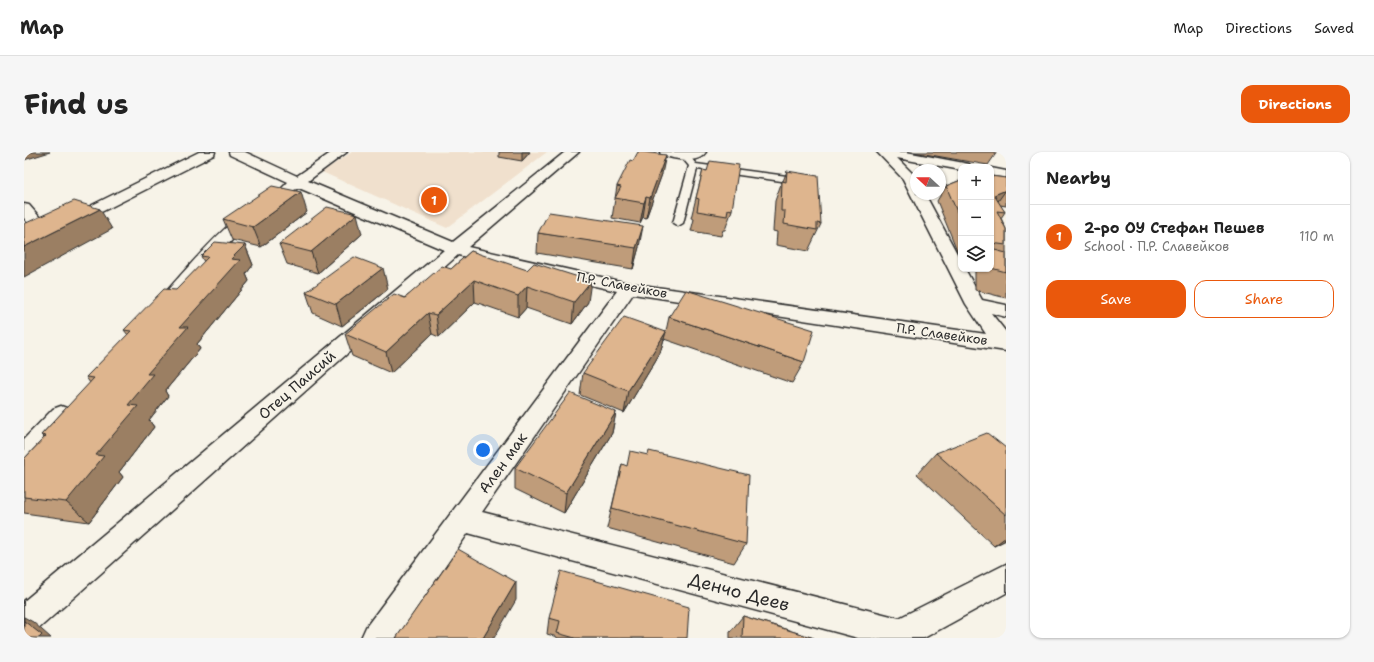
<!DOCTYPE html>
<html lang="en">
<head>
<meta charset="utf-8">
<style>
	:root { --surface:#fff; --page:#f6f6f6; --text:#222; --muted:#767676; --line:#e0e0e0; --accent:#ea580c }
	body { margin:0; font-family:"Shantell Sans",sans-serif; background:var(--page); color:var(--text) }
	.controls { position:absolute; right:12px; top:12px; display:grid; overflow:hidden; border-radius:8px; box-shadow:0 1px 3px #0004 }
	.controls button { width:36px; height:36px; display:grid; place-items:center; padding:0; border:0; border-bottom:1px solid var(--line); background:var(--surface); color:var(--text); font:20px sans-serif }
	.compass { position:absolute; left:886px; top:12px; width:36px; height:36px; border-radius:50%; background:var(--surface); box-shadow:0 1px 3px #0004; rotate:292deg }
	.you { position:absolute; left:459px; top:298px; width:14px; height:14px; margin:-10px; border:3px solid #fff; border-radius:50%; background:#1a73e8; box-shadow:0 0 0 6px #1a73e833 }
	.badge { display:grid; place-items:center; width:26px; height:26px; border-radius:50%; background:var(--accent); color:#fff; font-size:13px; font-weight:700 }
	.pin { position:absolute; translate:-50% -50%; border:2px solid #fff; box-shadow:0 1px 4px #0006 }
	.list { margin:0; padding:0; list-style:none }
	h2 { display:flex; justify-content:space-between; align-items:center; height:52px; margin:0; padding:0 16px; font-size:17px }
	h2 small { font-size:13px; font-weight:400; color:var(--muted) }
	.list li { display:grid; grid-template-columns:26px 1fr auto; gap:12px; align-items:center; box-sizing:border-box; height:64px; padding:0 16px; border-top:1px solid var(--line) }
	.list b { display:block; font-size:15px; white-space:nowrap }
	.list p { margin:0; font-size:13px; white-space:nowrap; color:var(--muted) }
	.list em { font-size:13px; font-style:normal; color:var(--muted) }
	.actions { display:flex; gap:8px; padding:12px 16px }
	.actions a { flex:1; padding:9px 0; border:1px solid var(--accent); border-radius:12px; text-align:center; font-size:14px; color:var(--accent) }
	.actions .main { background:var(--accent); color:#fff }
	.icon { flex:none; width:22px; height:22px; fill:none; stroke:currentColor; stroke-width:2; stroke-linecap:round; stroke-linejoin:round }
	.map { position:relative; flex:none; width:982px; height:486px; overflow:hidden; border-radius:12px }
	header { display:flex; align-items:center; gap:24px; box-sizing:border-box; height:56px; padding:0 20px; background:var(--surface); border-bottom:1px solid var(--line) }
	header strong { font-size:19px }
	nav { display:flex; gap:22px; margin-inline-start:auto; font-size:14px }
	.intro { display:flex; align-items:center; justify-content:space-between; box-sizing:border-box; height:96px; padding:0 24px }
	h1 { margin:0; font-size:28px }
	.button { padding:10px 18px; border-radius:12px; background:var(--accent); color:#fff; font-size:14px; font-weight:700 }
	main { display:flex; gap:24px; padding:0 24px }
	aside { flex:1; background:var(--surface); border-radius:12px; box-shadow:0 1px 3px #0004 }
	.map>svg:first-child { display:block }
	.built { fill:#f0e0cd }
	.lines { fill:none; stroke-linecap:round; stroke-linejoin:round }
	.service-casing { stroke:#2b2b2b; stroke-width:3 }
	.minor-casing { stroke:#2b2b2b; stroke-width:3 }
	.service { fill:#f7f3e8; fill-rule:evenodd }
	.minor { fill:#f7f3e8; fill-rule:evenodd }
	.wall { fill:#bf9c7a; stroke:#2b2b2b }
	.shaded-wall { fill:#9b7f63; stroke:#2b2b2b }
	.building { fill:#deb58e; stroke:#2b2b2b }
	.labels { text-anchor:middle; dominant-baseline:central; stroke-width:3.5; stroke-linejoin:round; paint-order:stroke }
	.far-street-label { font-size:13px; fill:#2b2b2b; stroke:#f7f3e8 }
	.street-label { font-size:15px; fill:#2b2b2b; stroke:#f7f3e8 }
	.near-street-label { font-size:18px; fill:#2b2b2b; stroke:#f7f3e8 }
</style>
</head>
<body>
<header>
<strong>Map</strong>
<nav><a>Map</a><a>Directions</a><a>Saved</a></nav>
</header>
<div class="intro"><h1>Find us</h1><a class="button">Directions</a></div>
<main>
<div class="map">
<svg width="982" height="486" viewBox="0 0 982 486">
	<rect width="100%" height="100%" fill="#f7f3e8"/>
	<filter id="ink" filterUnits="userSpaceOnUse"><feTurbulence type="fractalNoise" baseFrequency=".025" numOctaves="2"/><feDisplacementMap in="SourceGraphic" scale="8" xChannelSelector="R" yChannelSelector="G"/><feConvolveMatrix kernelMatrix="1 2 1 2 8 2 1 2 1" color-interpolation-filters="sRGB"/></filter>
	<g filter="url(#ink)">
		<path class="built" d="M328,0H523L423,76L298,20Z"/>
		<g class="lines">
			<defs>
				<path id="service" d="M664,5L667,6L672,12L778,26L782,29L778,32L673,17L659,71L654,74L649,71L665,14L660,8Z"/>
				<g id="minor">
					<path d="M175,0H191L190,3L6,96L0,98V87L12,81L0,66V52L5,53L24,75Z"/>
					<path d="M205,0H221L273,24L308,0H323L284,29L429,90L541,0H555L444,95L604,131L962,182L942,152L879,27L853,0H882L945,12L947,15H937V18L873,6L892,25V42H901L937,109V117H941L958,148L982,153V165L967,161L982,180V199L609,142L458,360L875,466L982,412V441L900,486H834L444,381L372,486H337L342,475L593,139L434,103L11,480L0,484V449L420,98L275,36L265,40L260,39L258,36L264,30L206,3Z"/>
					<path d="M636,0H682C673,14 650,6 637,3Z"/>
					<path d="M967,16L982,19V27L967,24Z"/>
					<path d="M227,58L232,60L235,63L232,66L209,87L154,148L148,150L142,148L139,144L142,140C157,123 208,63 227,58Z"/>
					<path d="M37,254L45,257L48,263L45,269L9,310L0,313V287L29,257Z"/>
				</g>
			</defs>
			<use href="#service" class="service-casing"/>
			<use href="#minor" class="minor-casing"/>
			<use href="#service" class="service"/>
			<use href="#minor" class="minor"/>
		</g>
		<g class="wall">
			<path d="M475,0H506L498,9L475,5Z"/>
			<path d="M889,0H973L964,13Z"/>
			<path d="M679,18L708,58L701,78H699L697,84L667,79L670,67L667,66Z"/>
			<path d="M763,19L797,72L784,99L752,93L753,80L749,79L751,49L758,29H759Z"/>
			<path d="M638,22L622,66L619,65L616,71L588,66L593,34Z"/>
			<path d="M967,24L982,26V54L976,53L981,60L977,66L982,77V146L951,138V118L952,117H967Z"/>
			<path d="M937,28V103H935L913,49L922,34Z"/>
			<path d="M283,60L237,95L208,88L199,67Z"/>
			<path d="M514,81L615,95L609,117L513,101Z"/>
			<path d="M338,82L294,121L263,112L255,92Z"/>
			<path d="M221,93L229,113L222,122L225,129L173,192L176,197L141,239L144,244L125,268L130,275L95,320L99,325L65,370L0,361V307L20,286L17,283L66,231L62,225L104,183L100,178L152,138L180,110L177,104Z"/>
			<path d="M447,99L564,150L548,172L502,156L494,165L451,150L415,185L408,182L367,221L328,204L321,182L427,117Z"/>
			<path d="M364,137L318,174L289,161L282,140Z"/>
			<path d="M645,165L780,210L768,231L640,187L636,201L600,261L556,243L559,221L642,179Z"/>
			<path d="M592,260L588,281L540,361L491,337V316Z"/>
			<path d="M982,296V388L970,394L893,322L912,301Z"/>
			<path d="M598,312L722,392L710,411L583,376Z"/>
			<path d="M719,464L790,486H706V480Z"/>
			<path d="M525,466L663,486H533V485L523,482Z"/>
		</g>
		<g class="shaded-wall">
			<path d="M0,0H26L0,8Z"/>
			<path d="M498,0H506L498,9Z"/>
			<path d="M642,3L638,22L622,66L626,46Z"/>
			<path d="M982,38L972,52L970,43Z"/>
			<path d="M277,40L283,60L237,95L229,75Z"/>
			<path d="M622,45L619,65L616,71L620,51Z"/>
			<path d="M76,57L88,77L0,125V95Z"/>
			<path d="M333,62L338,82L294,121L287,100Z"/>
			<path d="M619,74L615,95L609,117L612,96Z"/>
			<path d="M221,93L229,113L222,122L225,129L173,192L176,197L141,239L144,244L125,268L130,275L95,320L99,325L65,370L42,350L123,222L156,175L207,107Z"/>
			<path d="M359,116L364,137L318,174L312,152Z"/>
			<path d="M450,128L451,150L415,185L412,163Z"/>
			<path d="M567,129L564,150L548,172L550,150Z"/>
			<path d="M503,134L502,156L494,165V144Z"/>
			<path d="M404,161L408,182L367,221L362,200Z"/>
			<path d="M642,180L636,201L600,261L604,239Z"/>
			<path d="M592,260L588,281L540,361L542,341Z"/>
			<path d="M982,385V388L970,394Z"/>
			<path d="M492,430V448L470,486H459Z"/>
			<path d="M0,465L9,470L27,486H15L0,469Z"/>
		</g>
		<g class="building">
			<path d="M614,0H619L642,3L626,46L622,45L620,51L591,46L597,35L593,34L606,8L609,9Z"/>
			<path d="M686,9L715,13L708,58L704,57L703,64L673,59L675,47L672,46L679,18L683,19Z"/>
			<path d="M763,19L794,24L797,72L793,71V78L760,72L761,59H757L758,29L762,30Z"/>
			<path d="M967,24L982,26V38L970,43L981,60L973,59L982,77V93L967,91Z"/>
			<path d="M937,28V69L922,34Z"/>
			<path d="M248,34L277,40L229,75L199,67Z"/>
			<path d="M50,49L76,57L0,95V72Z"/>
			<path d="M303,55L333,62L287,100L255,92Z"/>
			<path d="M525,60L619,74L612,96L514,81Z"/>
			<path d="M191,90L221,93L207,107L216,108L156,175H164L123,222H130L104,253L114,254L72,303L80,304L42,350L0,345V307L22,284L17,283L70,226L62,225L107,179L100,178L140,137L152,138L184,105L177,104Z"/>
			<path d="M967,97L982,101V120L967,116Z"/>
			<path d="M447,99L503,118L510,111L567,129L550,150L503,134L494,144L450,128L412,163L404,161L362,200L321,182L370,142L381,146L418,114L427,117Z"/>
			<path d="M330,105L359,116L312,152L282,140Z"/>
			<path d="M662,138L790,178L780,210L645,165Z"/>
			<path d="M600,165L642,180L604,239L559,221Z"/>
			<path d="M546,241L592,260L542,341L491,316Z"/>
			<path d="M963,281L982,296V363L912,301Z"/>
			<path d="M606,299L624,303L625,299L725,323L722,392L588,356L598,312L603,314Z"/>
			<path d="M434,397L492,430L459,486H372Z"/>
			<path d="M537,419L665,455L663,486H551L533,481L536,469L525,466Z"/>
			<path d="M719,464L790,486H718Z"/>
			<path d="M0,469L18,483L15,486H0Z"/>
		</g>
	</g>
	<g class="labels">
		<g class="far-street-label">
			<text transform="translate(598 133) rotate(11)">П.Р. Славейков</text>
			<text transform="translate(918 182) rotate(8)">П.Р. Славейков</text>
		</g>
		<g class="street-label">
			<text transform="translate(273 233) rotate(-41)">Отец Паисий</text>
			<text transform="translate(479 311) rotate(-54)">Ален мак</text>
		</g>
		<g class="near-street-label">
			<text transform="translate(715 440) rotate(15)">Денчо Деев</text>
		</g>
	</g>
</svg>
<div class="controls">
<button>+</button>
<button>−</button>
<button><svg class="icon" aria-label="layers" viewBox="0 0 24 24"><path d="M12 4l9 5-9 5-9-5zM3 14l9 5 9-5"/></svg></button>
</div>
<svg class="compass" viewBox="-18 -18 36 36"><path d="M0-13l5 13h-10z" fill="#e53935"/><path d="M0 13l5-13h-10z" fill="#767676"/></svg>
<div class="you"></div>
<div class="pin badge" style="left:410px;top:48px">1</div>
</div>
<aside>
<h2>Nearby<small></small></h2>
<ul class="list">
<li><span class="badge">1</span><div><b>2-ро ОУ Стефан Пешев</b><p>School · П.Р. Славейков</p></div><em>110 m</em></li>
</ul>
<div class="actions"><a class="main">Save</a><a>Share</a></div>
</aside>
</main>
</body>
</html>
